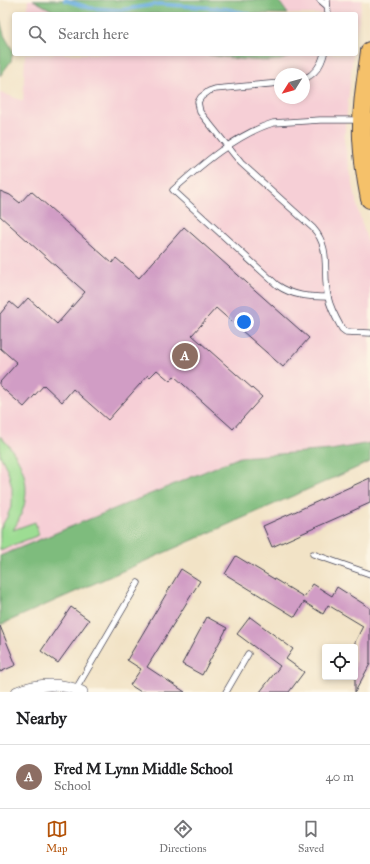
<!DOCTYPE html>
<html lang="en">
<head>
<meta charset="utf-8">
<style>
	:root { --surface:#fff; --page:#f6f6f6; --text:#202124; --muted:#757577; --line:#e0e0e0; --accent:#b45309 }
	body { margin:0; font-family:"IM FELL Great Primer",serif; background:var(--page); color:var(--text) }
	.controls { position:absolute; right:12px; bottom:12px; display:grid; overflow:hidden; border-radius:4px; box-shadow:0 2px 6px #0003 }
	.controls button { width:36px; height:36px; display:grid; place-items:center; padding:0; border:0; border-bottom:1px solid var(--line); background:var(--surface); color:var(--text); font:20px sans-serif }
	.compass { position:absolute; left:274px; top:68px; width:36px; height:36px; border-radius:50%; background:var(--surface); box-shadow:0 2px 6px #0003; rotate:233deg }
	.you { position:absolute; left:244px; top:322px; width:14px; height:14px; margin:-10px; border:3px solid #fff; border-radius:50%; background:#1a73e8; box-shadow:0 0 0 6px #1a73e833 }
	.badge { display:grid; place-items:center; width:26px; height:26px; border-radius:50%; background:var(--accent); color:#fff; font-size:13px; font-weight:700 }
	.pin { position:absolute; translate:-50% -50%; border:2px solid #fff; box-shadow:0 1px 4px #0006 }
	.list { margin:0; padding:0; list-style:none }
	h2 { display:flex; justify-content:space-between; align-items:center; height:52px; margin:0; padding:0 16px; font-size:17px }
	h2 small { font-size:13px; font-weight:400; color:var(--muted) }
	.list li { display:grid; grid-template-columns:26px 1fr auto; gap:12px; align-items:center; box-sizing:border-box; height:64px; padding:0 16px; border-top:1px solid var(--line) }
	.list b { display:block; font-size:15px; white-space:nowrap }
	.list p { margin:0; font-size:13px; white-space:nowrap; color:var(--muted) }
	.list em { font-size:13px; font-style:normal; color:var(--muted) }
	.icon { flex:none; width:22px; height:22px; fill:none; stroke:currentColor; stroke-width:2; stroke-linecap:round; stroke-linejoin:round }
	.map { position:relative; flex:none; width:370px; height:692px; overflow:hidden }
	.search { position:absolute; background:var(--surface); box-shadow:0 2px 6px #0003; left:12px; right:12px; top:12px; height:44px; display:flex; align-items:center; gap:10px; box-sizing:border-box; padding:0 14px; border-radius:4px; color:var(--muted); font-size:15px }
	.sheet { height:116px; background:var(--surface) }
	nav { display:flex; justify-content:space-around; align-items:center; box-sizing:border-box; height:56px; border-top:1px solid var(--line); background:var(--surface); font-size:11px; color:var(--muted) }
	nav a { display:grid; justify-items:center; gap:2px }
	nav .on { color:var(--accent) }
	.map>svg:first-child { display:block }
	.built { fill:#f6cfd6; fill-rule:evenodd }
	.green { fill:#9ddd93; stroke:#608067 }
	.forest { fill:#7ebc7d; stroke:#506f5c }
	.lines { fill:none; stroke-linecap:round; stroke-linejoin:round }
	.stream { stroke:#6baee0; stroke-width:4 }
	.building { fill:#d19dc5 }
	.lane-casing { stroke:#413f50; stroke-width:7 }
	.street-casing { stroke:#413f50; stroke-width:12 }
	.primary-casing { stroke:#413f50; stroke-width:20 }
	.lane { stroke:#fff; stroke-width:5.5 }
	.street { stroke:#fff; stroke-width:11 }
	.primary { stroke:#f5c16b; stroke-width:18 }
</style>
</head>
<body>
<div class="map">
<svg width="370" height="692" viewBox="0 0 370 692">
	<rect width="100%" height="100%" fill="#fcf5e5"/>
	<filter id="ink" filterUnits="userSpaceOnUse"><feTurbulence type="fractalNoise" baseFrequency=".025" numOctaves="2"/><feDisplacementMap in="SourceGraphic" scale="8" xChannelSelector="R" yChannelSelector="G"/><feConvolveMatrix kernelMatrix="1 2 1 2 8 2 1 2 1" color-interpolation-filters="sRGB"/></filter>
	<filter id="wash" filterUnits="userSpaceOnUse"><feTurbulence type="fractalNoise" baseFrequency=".012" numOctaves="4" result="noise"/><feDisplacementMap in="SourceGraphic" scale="16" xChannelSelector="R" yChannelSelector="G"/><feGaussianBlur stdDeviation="0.9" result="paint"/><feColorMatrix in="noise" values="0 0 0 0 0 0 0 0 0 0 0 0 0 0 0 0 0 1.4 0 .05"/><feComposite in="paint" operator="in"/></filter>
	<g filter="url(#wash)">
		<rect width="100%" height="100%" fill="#f2e3c6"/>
		<g class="built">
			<path d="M28,0H362L356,37V14H27Z"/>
			<path d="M25,54H353L344,141L359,214L370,249V462L0,625V92L23,101ZM280,74H304V98H280Z"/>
		</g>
		<path class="green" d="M0,436C28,464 35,496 13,530L35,522L39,535L0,550V529L7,517L12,504V488L8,471L0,455Z"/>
		<g class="forest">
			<path d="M33,0H278L288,14H59Z"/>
			<path d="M0,19L4,35L13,51L11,61L0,76Z"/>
			<path d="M205,54H292C290,56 287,58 284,59C272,64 219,57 205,54Z"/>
			<path d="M370,443V462L0,625V556L240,457L331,450Z"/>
		</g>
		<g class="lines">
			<path class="stream" d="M65,0L90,8L121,10L159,4L227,9L249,14"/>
		</g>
		<g id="blocks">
			<g class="building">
				<path d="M0,191L10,195L20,203L31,191L112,263L116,258L139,278L184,227L309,338L283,367L216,308L192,335L262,397L233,429L174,376L170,381L157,370L150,377L148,375L108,420L73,389L62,402L44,385L24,407L0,386V382L17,363L0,348V314L10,302L18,309L28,298L57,324L85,292L0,216Z"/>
				<path d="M370,478V503L272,547L263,526Z"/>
				<path d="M236,556L304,597L313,584L332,596L337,587L370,608V664L355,692V642L363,626L328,605L323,614L304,602L295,617L225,574Z"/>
				<path d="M181,569L200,581L147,667L185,692H141L130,685L141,669L127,660Z"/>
				<path d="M71,607L89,620L58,663L41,651Z"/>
				<path d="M207,617L227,628L202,675L182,664Z"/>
				<path d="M250,617L293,649L286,659L304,672L289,692H260L280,666L237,634Z"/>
				<path d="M0,626L16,665L0,672Z"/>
			</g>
		</g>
	</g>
	<g filter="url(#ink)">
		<use href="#blocks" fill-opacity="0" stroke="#413f50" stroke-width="1"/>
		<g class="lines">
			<defs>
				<g id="lane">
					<path d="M320,0L327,6"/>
					<path d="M327,0L328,14"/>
					<path d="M304,79C315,74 321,66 324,54"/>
					<path d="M280,83L215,89L209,91L201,97L198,102L200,112L241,163L313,228C332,249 322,272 328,297C330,308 337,320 342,329L346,332L370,333"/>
					<path d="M328,297C309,297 293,296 277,285L173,190C201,165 237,134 273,123L320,120H360"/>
					<path d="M313,554L370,574"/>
					<path d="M76,689L138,583"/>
					<path d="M226,692L248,654"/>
				</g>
				<path id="street" d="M17,692C39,683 60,682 82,692"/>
				<path id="primary" d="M370,51C366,80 361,109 362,138C363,158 366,179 370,199"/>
			</defs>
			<use href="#lane" class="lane-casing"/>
			<use href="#street" class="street-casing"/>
			<use href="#primary" class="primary-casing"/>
			<use href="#lane" class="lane"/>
			<use href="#street" class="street"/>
			<use href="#primary" class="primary"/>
		</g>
	</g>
</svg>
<div class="controls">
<button><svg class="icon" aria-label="locate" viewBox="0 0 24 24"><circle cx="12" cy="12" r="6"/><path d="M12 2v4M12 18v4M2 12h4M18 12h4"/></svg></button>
</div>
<svg class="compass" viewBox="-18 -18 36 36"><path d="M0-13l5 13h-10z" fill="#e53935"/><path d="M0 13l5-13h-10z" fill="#757577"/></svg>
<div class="you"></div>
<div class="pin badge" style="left:185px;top:356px;background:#8d6e63">A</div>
<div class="search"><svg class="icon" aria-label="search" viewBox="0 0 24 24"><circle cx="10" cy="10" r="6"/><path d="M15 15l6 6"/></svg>Search here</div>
</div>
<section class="sheet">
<h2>Nearby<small></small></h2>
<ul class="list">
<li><span class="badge" style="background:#8d6e63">A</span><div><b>Fred M Lynn Middle School</b><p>School</p></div><em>40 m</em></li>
</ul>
</section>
<nav>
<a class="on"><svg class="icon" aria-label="map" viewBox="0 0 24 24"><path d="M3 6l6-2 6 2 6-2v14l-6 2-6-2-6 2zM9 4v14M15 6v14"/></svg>Map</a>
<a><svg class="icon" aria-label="directions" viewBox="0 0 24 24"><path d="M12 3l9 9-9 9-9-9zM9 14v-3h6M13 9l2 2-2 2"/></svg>Directions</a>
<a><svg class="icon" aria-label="saved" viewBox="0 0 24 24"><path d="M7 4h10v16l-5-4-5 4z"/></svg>Saved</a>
</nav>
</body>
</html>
